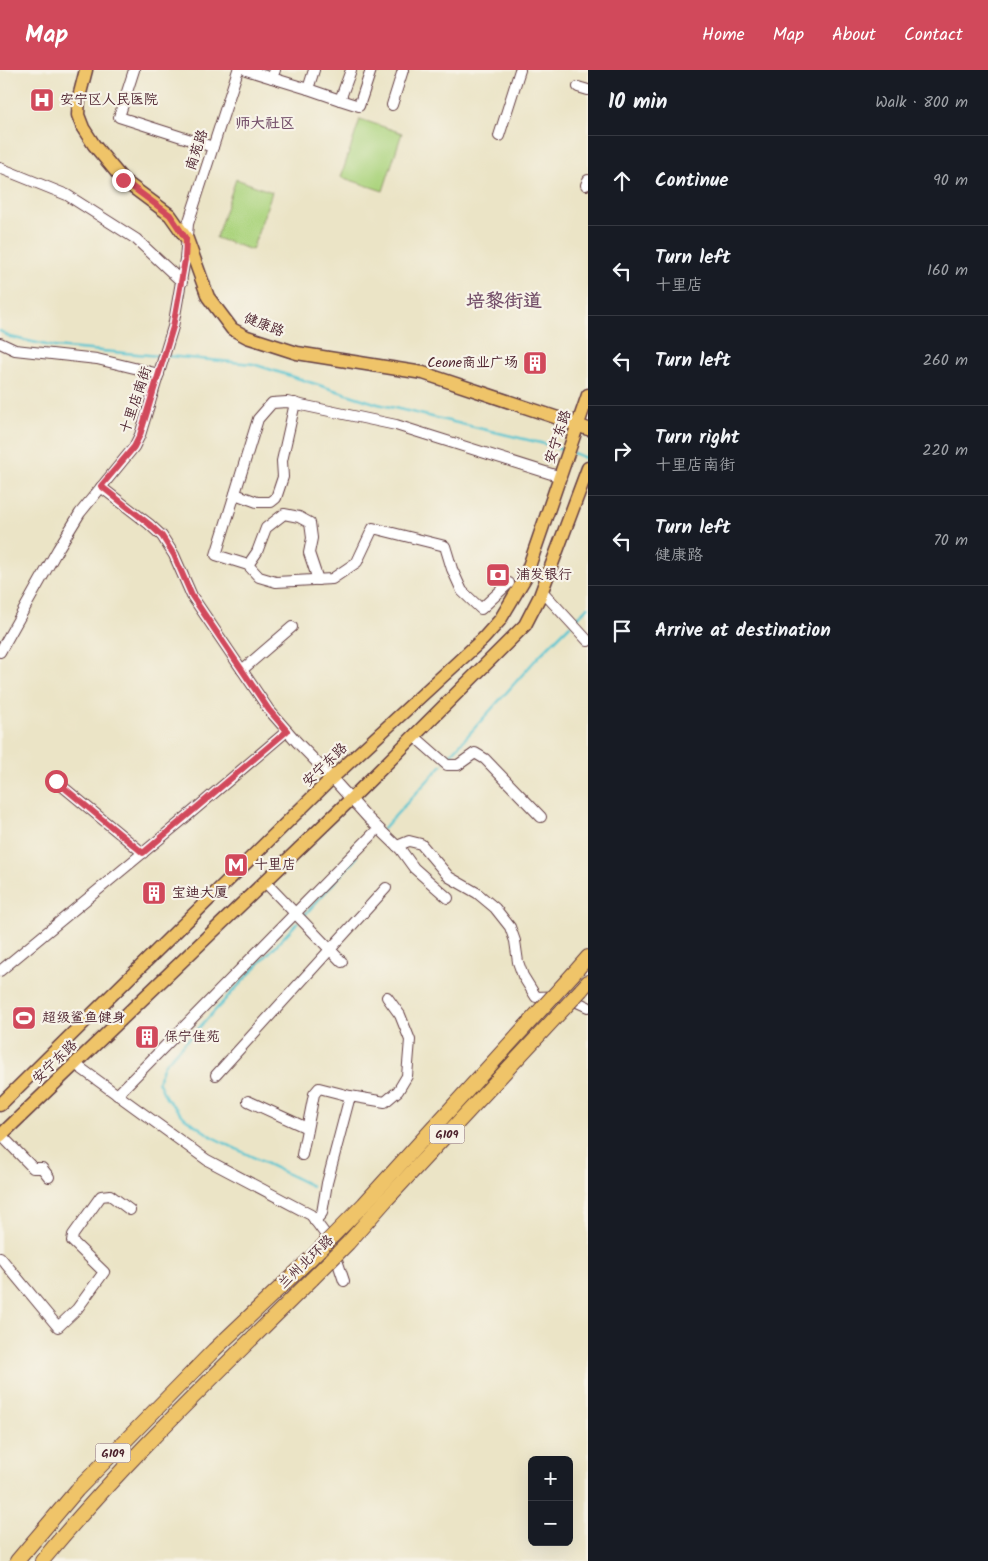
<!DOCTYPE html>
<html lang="en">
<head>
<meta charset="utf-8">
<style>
	:root { --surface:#171b24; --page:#20242c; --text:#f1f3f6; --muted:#9ea1a6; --line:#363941; --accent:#d1495b }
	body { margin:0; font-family:Kalam,"LXGW WenKai TC",sans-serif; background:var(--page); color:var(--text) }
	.controls { position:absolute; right:15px; bottom:15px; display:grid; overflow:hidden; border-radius:8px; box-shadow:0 5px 20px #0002 }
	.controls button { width:45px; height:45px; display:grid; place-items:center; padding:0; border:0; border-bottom:1px solid var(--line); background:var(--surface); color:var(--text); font:25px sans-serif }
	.stop { position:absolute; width:15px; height:15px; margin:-11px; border:4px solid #d1495b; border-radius:50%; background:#fff }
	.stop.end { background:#d1495b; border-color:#fff; box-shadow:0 1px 5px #0008 }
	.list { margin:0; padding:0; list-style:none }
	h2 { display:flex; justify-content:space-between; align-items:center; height:65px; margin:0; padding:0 20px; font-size:21px }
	h2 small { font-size:16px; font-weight:400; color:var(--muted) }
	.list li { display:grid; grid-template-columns:32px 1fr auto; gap:15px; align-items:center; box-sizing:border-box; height:90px; padding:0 20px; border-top:1px solid var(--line) }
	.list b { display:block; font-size:19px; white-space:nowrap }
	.list p { margin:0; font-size:16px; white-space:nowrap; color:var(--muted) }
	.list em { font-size:16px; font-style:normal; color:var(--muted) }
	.icon { flex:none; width:28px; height:28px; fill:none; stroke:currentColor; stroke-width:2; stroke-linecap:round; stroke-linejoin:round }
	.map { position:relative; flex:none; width:588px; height:1491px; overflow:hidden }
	header { display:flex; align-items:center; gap:30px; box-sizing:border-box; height:70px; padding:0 25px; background:var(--accent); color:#fff }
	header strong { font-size:24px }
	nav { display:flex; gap:28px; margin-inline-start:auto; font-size:18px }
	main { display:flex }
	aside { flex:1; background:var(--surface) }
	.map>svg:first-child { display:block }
	.green { fill:#acd47e; stroke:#7b7a54 }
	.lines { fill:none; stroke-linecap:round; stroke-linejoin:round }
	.stream { stroke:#59c5d1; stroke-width:2.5 }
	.minor-casing { stroke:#623d42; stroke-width:12 }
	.major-casing { stroke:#623d42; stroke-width:15 }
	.highway-casing { stroke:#623d42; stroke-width:16 }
	.minor { stroke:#fff; stroke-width:10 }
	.major { stroke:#efc469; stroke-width:12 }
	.highway { stroke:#efc469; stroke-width:14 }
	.highway-bridge-casing { stroke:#623d42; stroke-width:16; stroke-linecap:butt }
	.highway-bridge { stroke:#efc469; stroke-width:14 }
	.route { stroke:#d1495b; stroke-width:6 }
	.labels { text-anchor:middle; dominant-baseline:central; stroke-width:4.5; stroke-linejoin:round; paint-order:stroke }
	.shield { fill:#f7f3e8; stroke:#7e5f64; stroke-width:1 }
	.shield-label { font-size:12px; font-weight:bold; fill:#4a1f2b }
	.poi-label { font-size:14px; fill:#4a1f2b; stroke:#f7f3e8; text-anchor:start }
	.street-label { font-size:14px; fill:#4a1f2b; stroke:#f7f3e8 }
	.neighbourhood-label { font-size:15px; font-weight:bold; fill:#75516b; stroke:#f7f3e8 }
	.district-label { font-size:19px; font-weight:bold; fill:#75516b; stroke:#f7f3e8 }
</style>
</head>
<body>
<header>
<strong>Map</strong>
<nav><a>Home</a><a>Map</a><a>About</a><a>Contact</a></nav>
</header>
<main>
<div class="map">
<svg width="588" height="1491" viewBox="0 0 588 1491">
	<rect width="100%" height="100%" fill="#f7f3e8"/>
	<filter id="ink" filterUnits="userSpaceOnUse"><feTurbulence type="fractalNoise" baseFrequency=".02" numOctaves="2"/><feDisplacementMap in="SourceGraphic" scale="10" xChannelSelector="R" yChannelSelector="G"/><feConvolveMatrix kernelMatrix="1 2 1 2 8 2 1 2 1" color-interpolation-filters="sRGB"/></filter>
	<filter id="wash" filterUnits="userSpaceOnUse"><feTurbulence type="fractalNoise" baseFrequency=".0096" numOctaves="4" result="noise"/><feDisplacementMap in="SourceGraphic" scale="20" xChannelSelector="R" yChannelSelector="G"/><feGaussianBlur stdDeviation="1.12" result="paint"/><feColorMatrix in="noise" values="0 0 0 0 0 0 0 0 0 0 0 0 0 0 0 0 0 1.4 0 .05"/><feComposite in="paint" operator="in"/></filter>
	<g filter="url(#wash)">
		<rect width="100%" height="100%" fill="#ebe4c6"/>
		<g class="green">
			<path d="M360,49L402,63L383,121L341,107Z"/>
			<path d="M236,109L272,122L252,180L216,168Z"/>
		</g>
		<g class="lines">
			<g class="stream">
				<path d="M0,261L10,267L55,277L160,286"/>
				<path d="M168,286L253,294L378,334L549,375L565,381"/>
				<path d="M573,383L588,389"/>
				<path d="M574,551L588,537"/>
				<path d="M445,691L539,586L570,555"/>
				<path d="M383,759L442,695"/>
				<path d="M302,848L357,787"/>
				<path d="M298,852L164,995L158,1011L166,1028L185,1048L214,1068L312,1116"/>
			</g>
		</g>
	</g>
	<g filter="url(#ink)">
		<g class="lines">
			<defs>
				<g id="minor">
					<path d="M134,0L119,47L213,77"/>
					<path d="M246,0L272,8"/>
					<path d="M275,0L272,8L308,19"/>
					<path d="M314,0L308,19L340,30"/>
					<path d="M351,0L340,30L359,36L371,0"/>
					<path d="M578,17L588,20"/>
					<path d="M392,35L403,0"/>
					<path d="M499,66L520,0"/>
					<path d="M0,98L67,125L136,169L182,212"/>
					<path d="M586,115L588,110"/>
					<path d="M0,273L15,280L97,289L159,304"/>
					<path d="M101,417L149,454L162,466L174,485L192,526L269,640L297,672L332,708L368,748L401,780L414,798L448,828"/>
					<path d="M235,424L257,432H271L276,428L283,407L282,391L295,333"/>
					<path d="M248,495L257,482L266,458L284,444L299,447L310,453L312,468L309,483L318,510"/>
					<path d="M509,513L481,539L462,521L452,499L445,476L373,458L357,492L332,509L276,512L259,507L248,495L216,485L258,349L272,333L287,332L396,355L561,407"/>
					<path d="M542,521L588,571"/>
					<path d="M0,582L58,479L80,443L134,377L140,365L173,257L185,189L188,154L238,0"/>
					<path d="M242,600L292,557"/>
					<path d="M414,666L447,695H458L475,683L485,689L541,747"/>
					<path d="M56,711L143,783"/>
					<path d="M397,776L409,771L421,774L449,807L477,823L495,838L510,857L515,871L518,892L523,906L536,927L564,926L588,937"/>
					<path d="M265,812L342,892"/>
					<path d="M0,901L179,753L287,661"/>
					<path d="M75,994L207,1090L311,1145L331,1172L344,1211"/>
					<path d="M216,1005L386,818"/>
					<path d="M117,1025L373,764"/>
					<path d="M248,1031L307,1058"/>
					<path d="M1,1065L33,1098H42L49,1107"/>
					<path d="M302,1085L314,1024L319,1018L350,1026L385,1032L398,1021L407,1006L410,970L400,945L387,927"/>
					<path d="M315,1151L322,1143L327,1113L350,1026"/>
					<path d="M0,1187L58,1257L77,1239L104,1202L72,1171L73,1165L101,1126L110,1125L130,1140"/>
				</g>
				<g id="major">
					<path d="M86,0L79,27L78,45L83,58L94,75L123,110L170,145L187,169L208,227L232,259L247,267L297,283L423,303L555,347L588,359"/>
					<path d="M0,1035L332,708L483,569L500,550L525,508L588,325"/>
					<path d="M0,1066L351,729L525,555L540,526L588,398"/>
				</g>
				<g id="highway">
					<path d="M574,903L588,887"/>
					<path d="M581,920L588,912"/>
					<path d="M17,1491L77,1420L214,1280L308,1191"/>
					<path d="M42,1491C125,1390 220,1301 312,1209"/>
				</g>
			</defs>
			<use href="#minor" class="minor-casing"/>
			<use href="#major" class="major-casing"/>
			<use href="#highway" class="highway-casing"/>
			<use href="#minor" class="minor"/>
			<use href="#major" class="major"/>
			<use href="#highway" class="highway"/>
			<defs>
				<g id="highway-bridge">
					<path d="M308,1191L364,1134L574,903"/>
					<path d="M312,1209L348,1173L386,1130L581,920"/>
				</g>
			</defs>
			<use href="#highway-bridge" class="highway-bridge-casing"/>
			<use href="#highway-bridge" class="highway-bridge"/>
		</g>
	</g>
	<g class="lines" filter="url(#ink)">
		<path class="route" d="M56,711L143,783L287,661L269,640L192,526L174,485L162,466L149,454L101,416L134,377L140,365L173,257L185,190L186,169L170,145L123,110"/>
	</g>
	<defs>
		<symbol id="hospital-square" viewBox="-11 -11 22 22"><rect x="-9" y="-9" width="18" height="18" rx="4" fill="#d1495b" stroke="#f7f3e8"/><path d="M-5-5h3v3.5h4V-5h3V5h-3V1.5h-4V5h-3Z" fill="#fff"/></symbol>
		<symbol id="building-square" viewBox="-11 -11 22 22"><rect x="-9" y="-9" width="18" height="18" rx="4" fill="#d1495b" stroke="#f7f3e8"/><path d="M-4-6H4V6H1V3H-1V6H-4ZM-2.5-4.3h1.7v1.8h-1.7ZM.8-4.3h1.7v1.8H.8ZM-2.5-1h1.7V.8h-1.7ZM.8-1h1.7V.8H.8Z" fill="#fff"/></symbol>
		<symbol id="bank-square" viewBox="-11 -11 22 22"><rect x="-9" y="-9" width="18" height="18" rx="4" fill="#d1495b" stroke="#f7f3e8"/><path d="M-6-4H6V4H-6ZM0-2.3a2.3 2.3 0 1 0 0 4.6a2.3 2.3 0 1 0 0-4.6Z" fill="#fff"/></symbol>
		<symbol id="metro-square" viewBox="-11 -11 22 22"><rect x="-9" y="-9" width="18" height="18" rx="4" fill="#d1495b" stroke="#f7f3e8"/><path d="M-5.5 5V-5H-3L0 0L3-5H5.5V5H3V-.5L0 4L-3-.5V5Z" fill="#fff"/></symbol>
		<symbol id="stadium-square" viewBox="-11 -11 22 22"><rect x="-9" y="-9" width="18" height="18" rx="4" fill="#d1495b" stroke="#f7f3e8"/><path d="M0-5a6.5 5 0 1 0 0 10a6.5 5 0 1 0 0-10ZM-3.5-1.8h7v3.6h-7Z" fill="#fff"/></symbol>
	</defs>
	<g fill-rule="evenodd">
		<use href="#hospital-square" x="28" y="16" width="28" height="28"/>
		<use href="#building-square" x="521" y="279" width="28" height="28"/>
		<use href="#bank-square" x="484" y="491" width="28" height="28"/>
		<use href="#metro-square" x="222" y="781" width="28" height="28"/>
		<use href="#building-square" x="140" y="809" width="28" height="28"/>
		<use href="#stadium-square" x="10" y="934" width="28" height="28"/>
		<use href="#building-square" x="133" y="953" width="28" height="28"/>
	</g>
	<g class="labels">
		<g class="shield">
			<rect x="429.5" y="1054.5" width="35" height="19" rx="4"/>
			<rect x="95.5" y="1373.5" width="35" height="19" rx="4"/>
		</g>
		<g class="shield-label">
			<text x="447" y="1064">G109</text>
			<text x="113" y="1383">G109</text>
		</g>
		<g class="poi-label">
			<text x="60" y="30">安宁区人民医院</text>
			<text x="518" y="293" text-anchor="end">Ceone商业广场</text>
			<text x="516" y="505">浦发银行</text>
			<text x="254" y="795">十里店</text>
			<text x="172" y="823">宝迪大厦</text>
			<text x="42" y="948">超级鲨鱼健身</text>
			<text x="164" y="967">保宁佳苑</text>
		</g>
		<g class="street-label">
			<text transform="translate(197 80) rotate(-72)">南苑路</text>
			<text transform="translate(264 255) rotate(21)">健康路</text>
			<text transform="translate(136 330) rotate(-71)">十里店南街</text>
			<text transform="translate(558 367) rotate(-72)">安宁东路</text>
			<text transform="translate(325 695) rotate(-44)">安宁东路</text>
			<text transform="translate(55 992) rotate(-44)">安宁东路</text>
			<text transform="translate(306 1192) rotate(-44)">兰州北环路</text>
		</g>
		<g class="neighbourhood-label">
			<text x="265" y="54">师大社区</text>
		</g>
		<g class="district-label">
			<text x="504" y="232">培黎街道</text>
		</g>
	</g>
</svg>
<div class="controls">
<button>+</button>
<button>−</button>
</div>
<div class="stop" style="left:56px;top:711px"></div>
<div class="stop end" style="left:123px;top:110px"></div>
</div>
<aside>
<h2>10 min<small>Walk · 800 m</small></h2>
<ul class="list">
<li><svg class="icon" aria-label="ahead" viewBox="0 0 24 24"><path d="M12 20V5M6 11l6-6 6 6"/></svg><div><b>Continue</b></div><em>90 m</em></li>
<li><svg class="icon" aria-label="left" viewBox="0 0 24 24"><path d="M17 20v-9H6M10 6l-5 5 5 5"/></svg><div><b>Turn left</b><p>十里店</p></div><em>160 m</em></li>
<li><svg class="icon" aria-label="left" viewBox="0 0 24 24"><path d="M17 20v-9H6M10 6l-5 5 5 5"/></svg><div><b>Turn left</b></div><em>260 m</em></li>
<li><svg class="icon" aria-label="right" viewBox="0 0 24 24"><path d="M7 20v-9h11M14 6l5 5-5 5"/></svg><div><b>Turn right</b><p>十里店南街</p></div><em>220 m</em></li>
<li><svg class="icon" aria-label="left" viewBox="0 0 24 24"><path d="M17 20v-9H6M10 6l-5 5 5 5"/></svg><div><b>Turn left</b><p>健康路</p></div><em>70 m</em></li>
<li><svg class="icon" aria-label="arrive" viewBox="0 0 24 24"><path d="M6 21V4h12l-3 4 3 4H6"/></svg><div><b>Arrive at destination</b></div></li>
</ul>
</aside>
</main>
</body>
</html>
